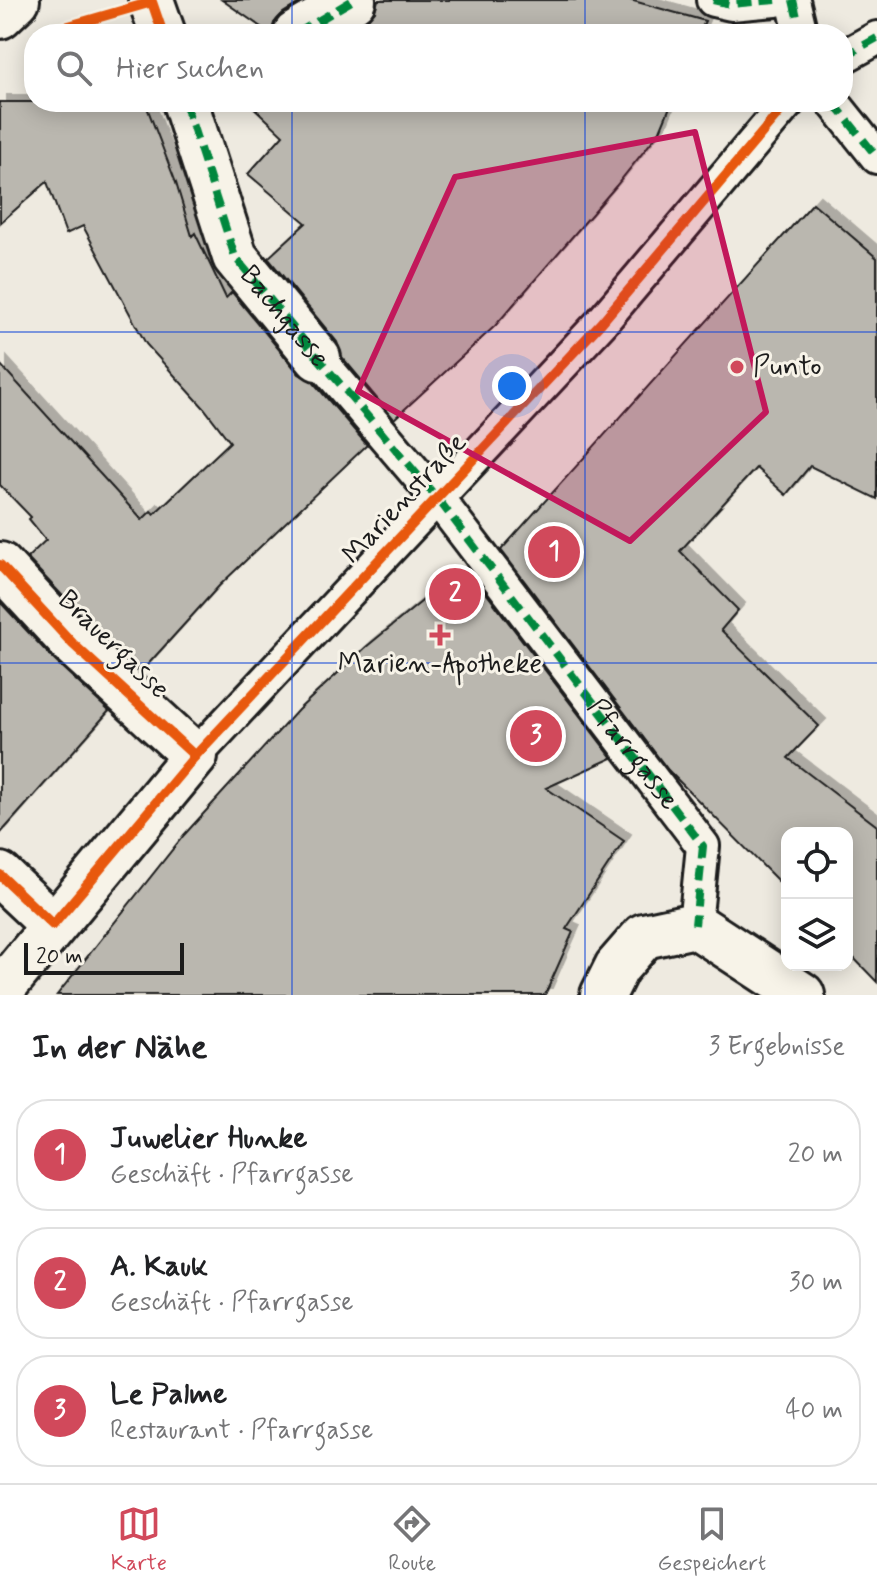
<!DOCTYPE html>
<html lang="de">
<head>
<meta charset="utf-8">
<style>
	:root { --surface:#fff; --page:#f2f2f2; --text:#202124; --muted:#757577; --line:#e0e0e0; --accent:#d1495b }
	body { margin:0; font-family:Mynerve,sans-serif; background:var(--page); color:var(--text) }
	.controls { position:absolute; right:24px; bottom:24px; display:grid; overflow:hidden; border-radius:16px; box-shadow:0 4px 20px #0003 }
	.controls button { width:72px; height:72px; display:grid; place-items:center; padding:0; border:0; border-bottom:2px solid var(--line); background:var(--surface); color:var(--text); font:40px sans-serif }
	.scale { position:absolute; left:24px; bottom:20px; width:160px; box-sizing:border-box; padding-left:8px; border:4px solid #1c1c1c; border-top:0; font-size:22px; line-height:28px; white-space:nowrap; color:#1c1c1c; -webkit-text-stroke:6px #f7f3e8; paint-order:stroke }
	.you { position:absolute; left:512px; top:386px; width:28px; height:28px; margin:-20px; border:6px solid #fff; border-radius:50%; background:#1a73e8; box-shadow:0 0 0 12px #1a73e833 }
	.badge { display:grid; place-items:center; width:52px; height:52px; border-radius:50%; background:var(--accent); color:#fff; font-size:26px; font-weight:700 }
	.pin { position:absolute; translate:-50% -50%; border:4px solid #fff; box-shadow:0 2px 8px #0006 }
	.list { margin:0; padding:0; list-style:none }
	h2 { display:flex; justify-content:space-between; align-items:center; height:104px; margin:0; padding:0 32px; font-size:34px }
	h2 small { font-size:26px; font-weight:400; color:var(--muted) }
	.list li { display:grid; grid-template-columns:52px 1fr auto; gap:24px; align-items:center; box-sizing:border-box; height:112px; margin:0 16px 16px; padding:0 16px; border:2px solid var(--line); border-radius:32px }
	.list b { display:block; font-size:30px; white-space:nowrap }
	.list p { margin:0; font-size:26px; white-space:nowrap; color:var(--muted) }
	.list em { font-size:26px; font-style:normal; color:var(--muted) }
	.icon { flex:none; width:44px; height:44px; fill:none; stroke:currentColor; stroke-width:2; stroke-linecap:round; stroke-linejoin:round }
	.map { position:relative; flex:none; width:877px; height:995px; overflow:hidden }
	.search { position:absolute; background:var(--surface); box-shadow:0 4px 20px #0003; left:24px; right:24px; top:24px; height:88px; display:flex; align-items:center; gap:20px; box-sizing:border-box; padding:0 28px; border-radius:32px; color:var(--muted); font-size:30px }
	.sheet { height:488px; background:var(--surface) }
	nav { display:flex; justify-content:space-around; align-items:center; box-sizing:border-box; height:112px; border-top:2px solid var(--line); background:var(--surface); font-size:22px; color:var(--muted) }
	nav a { display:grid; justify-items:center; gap:4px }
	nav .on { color:var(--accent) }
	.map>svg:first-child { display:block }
	.building { fill:#bab7af; stroke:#1c1c1c; stroke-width:2; filter:url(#shadow) }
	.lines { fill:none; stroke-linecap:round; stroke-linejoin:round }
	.pedestrian-casing { stroke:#1c1c1c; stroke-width:38 }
	.minor-casing { stroke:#1c1c1c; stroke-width:50 }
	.path { stroke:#1c1c1c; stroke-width:5; stroke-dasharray:2 6; stroke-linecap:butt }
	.pedestrian { stroke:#f7f3e8; stroke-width:32 }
	.minor { stroke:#f7f3e8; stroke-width:44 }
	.quiet { stroke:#00873e; stroke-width:8; stroke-dasharray:16 8; stroke-linecap:butt }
	.cycleway-casing { stroke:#f7f3e8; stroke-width:15 }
	.cycleway { stroke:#e8590c; stroke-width:10 }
	.marked { fill:#c2185b; fill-opacity:0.2; stroke:#c2185b; stroke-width:6; stroke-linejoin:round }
	.grid { fill:none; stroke:#1d4ed8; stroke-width:2; stroke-opacity:0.55 }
	.poi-dot { fill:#d1495b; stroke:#f7f3e8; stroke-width:3 }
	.labels { text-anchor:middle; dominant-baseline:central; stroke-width:6; stroke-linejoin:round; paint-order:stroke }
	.street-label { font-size:28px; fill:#1c1c1c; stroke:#f7f3e8 }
	.poi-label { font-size:28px; fill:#1c1c1c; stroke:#f7f3e8; text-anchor:start }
</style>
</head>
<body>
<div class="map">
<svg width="877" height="995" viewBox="0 0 877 995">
	<defs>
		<filter id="shadow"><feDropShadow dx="7" dy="-7" stdDeviation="0" flood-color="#0004"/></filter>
	</defs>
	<rect width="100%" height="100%" fill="#eeeae0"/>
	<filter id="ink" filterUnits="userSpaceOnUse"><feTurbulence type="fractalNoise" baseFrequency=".0125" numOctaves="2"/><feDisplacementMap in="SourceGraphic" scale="16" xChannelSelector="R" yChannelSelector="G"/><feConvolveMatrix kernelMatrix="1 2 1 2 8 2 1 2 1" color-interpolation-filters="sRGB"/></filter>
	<g filter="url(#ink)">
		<g class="building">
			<path d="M222,0H304L283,13L274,23L271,34Z"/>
			<path d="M378,0H630L705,21L699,34H345L366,21L375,11Z"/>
			<path d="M0,102H145L176,183L192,236L195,233L226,298L232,292L299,374L313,382L367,445L219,586L141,672L91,626L27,558L46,540L29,519L31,517L0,485V364L142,520L151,511L154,514L230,442L204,408L146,344L83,226L66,234L47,182L0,223Z"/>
			<path d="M248,102H672L660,131L616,186L495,326L394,419L342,357L337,342L268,258L306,223L248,174L283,135Z"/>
			<path d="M813,203L877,258V499L810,466L786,495L756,468L680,551L738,610L721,630L819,726L788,758L877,826V982L847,951V833H787V890L668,770L501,550Z"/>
			<path d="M467,568L612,758L546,788L624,841L566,929L573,932L545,995H57L184,835L298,710L366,647L438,588Z"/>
			<path d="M0,602L55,661L109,711L0,834Z"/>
		</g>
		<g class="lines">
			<defs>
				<g id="pedestrian">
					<path d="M713,0L731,4L776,0"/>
					<path d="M793,0L801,34"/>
					<path d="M843,57L877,38"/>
					<path d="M833,102L877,157"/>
					<path d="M318,358L438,499L703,846L695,925"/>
					<path d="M195,756L601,323L788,102"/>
				</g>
				<g id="minor">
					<path d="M151,0L163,34"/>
					<path d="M0,16L17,0"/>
					<path d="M296,34L353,0"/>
					<path d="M185,102L235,257L318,358"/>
					<path d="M0,565L73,644L195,756L0,991"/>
					<path d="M0,875L53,925"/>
					<path d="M603,995L617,967L644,936L695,925L802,995"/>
				</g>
			</defs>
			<use href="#pedestrian" class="pedestrian-casing"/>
			<use href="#minor" class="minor-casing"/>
			<path class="path" d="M58,30L106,17"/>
			<use href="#pedestrian" class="pedestrian"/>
			<use href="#minor" class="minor"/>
			<g class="quiet">
				<path d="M713,0L731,4L776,0"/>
				<path d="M793,0L801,34"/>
				<path d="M296,34L353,0"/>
				<path d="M843,57L877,38"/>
				<path id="s1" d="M185,102L235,257L318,358L438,499L703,846L695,925"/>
				<path d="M833,102L877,157"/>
			</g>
			<defs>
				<g id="cycleway">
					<path d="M41,34L152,2L163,34"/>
					<path d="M0,565L73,644L195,756"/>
					<path d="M0,875L53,925L195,756L601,323L788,102"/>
				</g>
			</defs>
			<use href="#cycleway" class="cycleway-casing"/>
			<use href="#cycleway" class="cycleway"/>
		</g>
	</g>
	<path class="marked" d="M695,132L766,412L630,541L358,391L455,177Z"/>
	<path class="grid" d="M292,0V34M585,0V34M292,102V995M585,102V995M0,332H877M0,663H877"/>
	<g class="poi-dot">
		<circle cx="737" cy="367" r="8"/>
		<path d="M436 623h8v8h8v8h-8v8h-8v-8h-8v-8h8z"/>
	</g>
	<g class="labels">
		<g class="street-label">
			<text stroke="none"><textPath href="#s1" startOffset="240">Bachgasse</textPath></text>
			<text transform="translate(405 499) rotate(-47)">Marienstraße</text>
			<text transform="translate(113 645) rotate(44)">Brauergasse</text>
			<text stroke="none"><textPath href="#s1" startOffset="800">Pfarrgasse</textPath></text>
		</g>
		<g class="poi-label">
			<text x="753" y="367">Punto</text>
			<text x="440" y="664" text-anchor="middle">Marien-Apotheke</text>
		</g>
	</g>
</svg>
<div class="controls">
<button><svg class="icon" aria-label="locate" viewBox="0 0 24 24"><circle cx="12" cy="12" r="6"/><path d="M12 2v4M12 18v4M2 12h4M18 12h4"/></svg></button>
<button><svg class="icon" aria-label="layers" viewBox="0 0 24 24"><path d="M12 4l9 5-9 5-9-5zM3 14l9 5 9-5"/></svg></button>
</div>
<div class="scale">20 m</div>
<div class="you"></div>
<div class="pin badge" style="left:554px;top:552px">1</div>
<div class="pin badge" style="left:455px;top:594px">2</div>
<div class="pin badge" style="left:536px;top:736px">3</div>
<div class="search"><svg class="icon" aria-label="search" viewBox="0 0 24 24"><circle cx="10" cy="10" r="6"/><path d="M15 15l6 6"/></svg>Hier suchen</div>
</div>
<section class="sheet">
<h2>In der Nähe<small>3 Ergebnisse</small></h2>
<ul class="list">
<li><span class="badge">1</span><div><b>Juwelier Hunke</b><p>Geschäft · Pfarrgasse</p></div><em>20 m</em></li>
<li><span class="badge">2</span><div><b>A. Kauk</b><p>Geschäft · Pfarrgasse</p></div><em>30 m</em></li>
<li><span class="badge">3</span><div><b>Le Palme</b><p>Restaurant · Pfarrgasse</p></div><em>40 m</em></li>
</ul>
</section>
<nav>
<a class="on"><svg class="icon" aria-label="map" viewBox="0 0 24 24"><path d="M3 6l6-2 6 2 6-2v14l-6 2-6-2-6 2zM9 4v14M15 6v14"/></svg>Karte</a>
<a><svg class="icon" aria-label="directions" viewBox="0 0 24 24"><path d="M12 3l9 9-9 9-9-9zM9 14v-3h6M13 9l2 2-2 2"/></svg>Route</a>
<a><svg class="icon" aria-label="saved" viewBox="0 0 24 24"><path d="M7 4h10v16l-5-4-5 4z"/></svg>Gespeichert</a>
</nav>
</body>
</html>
